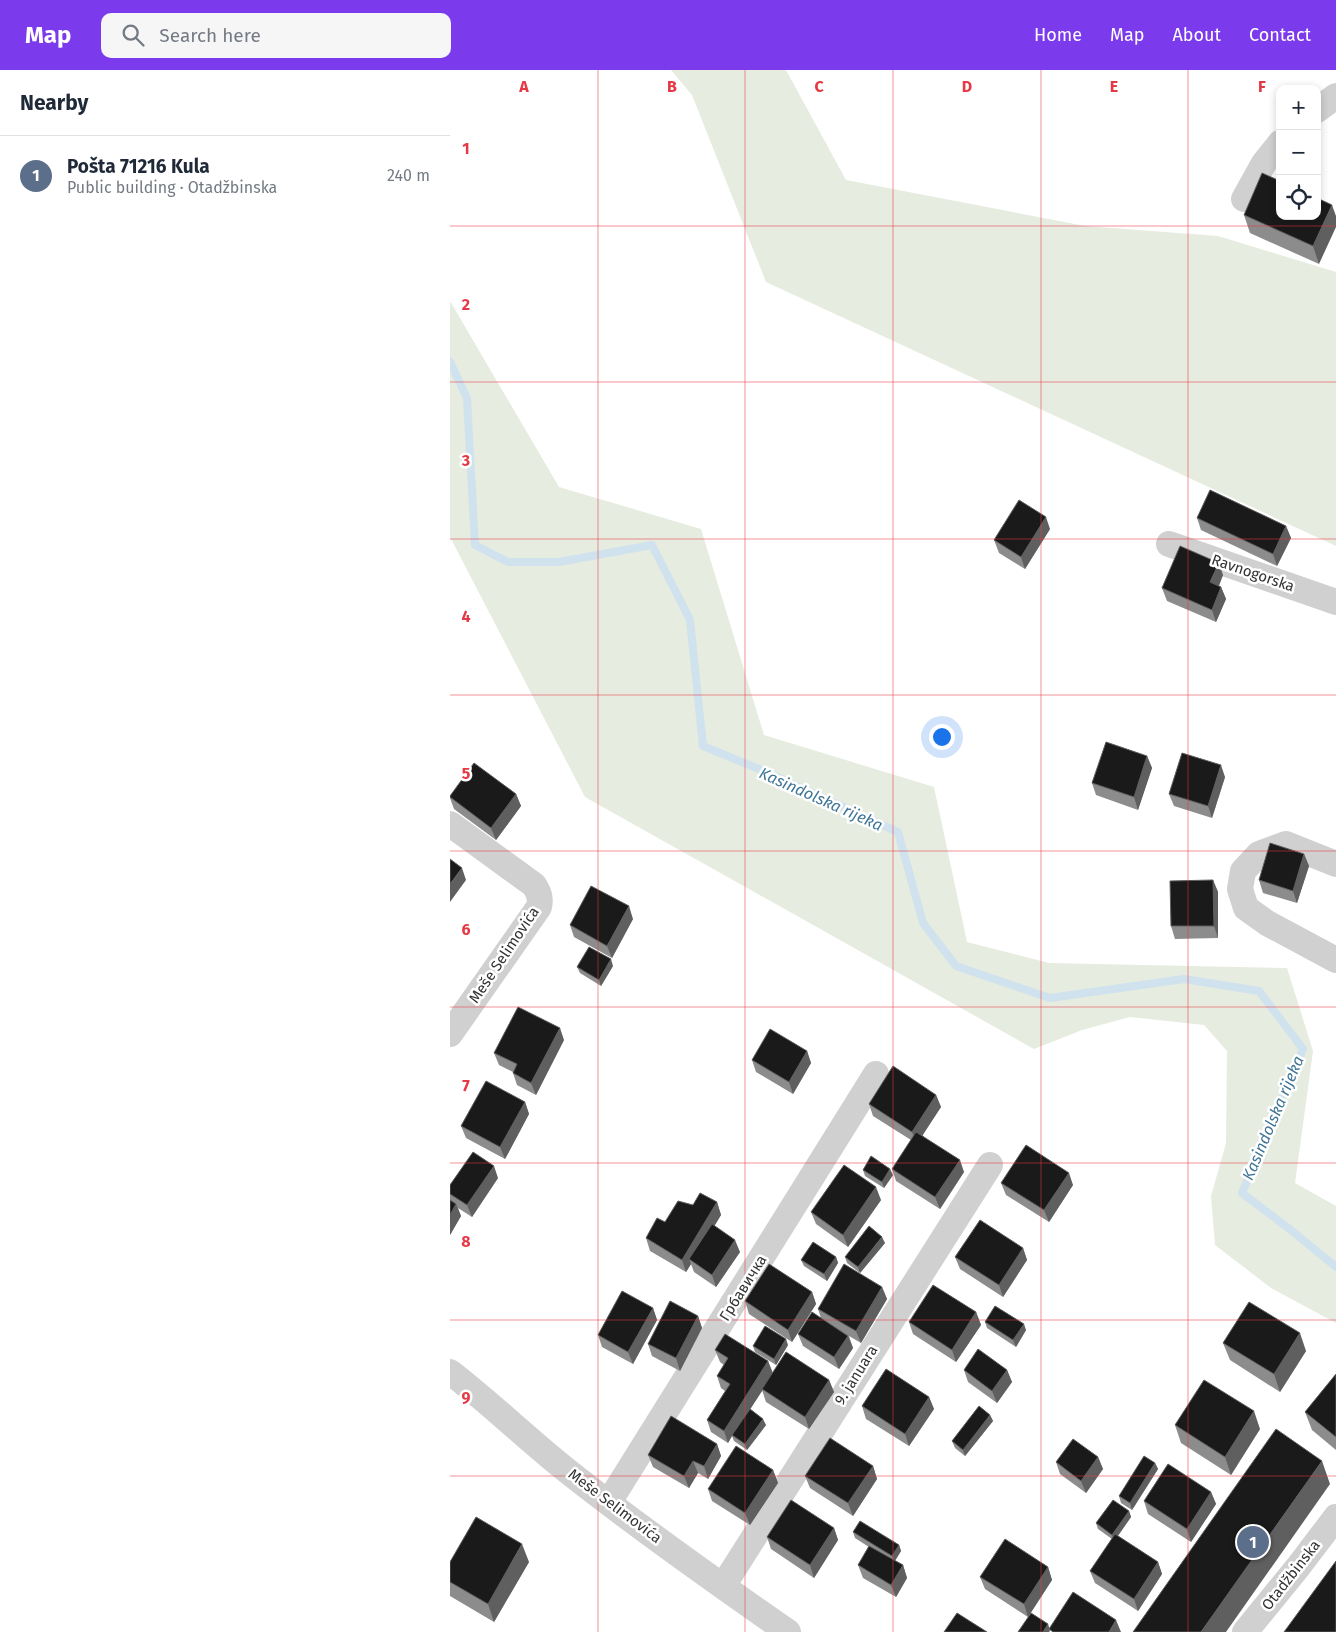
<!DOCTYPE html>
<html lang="en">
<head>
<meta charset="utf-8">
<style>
	:root { --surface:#fff; --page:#f6f6f7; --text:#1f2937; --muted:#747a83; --line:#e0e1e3; --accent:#7c3aed }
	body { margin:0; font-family:"Fira Sans",sans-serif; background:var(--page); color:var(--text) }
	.controls { position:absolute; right:15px; top:15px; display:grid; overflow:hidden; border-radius:10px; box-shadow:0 2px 8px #0003 }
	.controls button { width:45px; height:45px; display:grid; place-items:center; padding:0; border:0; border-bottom:1px solid var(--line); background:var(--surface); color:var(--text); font:25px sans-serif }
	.you { position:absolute; left:491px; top:666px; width:18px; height:18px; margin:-12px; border:4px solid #fff; border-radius:50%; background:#1a73e8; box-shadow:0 0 0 8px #1a73e833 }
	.badge { display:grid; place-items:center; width:32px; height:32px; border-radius:50%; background:var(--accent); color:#fff; font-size:16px; font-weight:700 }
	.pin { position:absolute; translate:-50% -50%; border:2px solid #fff; box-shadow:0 1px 5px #0006 }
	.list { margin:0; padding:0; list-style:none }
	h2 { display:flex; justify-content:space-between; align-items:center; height:65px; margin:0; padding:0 20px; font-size:21px }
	h2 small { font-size:16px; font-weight:400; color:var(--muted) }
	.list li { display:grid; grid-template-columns:32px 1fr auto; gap:15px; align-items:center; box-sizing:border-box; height:80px; padding:0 20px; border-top:1px solid var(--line) }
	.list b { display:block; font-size:19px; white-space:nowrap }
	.list p { margin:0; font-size:16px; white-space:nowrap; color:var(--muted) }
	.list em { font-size:16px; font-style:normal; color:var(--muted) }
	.icon { flex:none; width:28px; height:28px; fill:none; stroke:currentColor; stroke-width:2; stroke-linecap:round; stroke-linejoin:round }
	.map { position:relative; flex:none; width:886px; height:1562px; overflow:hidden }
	header { display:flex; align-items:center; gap:30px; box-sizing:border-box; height:70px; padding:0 25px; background:var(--accent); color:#fff }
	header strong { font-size:24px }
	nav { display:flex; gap:28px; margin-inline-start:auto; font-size:18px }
	.search { width:350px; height:45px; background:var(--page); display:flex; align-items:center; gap:12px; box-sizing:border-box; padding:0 18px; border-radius:10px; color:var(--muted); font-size:19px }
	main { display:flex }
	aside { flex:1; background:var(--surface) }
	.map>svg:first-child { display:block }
	.green { fill:#e6ecdf }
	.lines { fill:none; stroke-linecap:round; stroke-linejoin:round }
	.stream { stroke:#cfe2ee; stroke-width:8 }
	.minor { stroke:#d0d0d0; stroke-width:26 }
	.wall { fill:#8c8c8c }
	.shaded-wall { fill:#5f5f5f }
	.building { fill:#1a1a1a; stroke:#5f5f5f }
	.grid { fill:none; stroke:#e63946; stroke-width:1; stroke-opacity:0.55 }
	.labels { text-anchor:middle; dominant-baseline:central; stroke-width:5; stroke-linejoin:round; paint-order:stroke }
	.street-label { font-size:15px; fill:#333; stroke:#fff }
	.water-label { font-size:16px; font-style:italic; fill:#3f7597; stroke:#fff }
	.grid-label { font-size:16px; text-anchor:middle; font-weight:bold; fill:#e63946; stroke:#fff; stroke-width:5; stroke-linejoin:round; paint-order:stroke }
</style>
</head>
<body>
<header>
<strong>Map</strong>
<div class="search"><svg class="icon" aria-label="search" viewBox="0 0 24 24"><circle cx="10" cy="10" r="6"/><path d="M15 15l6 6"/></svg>Search here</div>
<nav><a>Home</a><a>Map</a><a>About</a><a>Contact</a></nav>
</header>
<main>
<aside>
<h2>Nearby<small></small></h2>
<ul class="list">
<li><span class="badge" style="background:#5c6f8a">1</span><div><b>Pošta 71216 Kula</b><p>Public building · Otadžbinska</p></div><em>240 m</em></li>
</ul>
</aside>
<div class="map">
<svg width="886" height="1562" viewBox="0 0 886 1562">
	<rect width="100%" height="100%" fill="#fff"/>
	<g class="green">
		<path d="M221,0H336L396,110L635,156L768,166L886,202V476L316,212L242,25Z"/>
		<path d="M0,231L109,417L251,459L314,665L484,717L517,872L599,893L837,898L863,981L845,1113L886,1136V1253L821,1218L765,1175L761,1126L776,1073L777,981L754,955L680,947L632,960L584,979L135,727L0,467Z"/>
	</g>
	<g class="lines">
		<path class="stream" d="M0,292L17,328L25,475L58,492H109L202,475L240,550L253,676L316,702L448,762L473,853L506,896L600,928L734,909L809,921L853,979L792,1123L842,1161L886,1197"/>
		<g class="minor">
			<path d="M867,40L886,26"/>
			<path d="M794,129L814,93L830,73"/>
			<path d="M719,474L886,532"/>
			<path d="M0,754L84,815C89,823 91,828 89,837L0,964"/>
			<path d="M886,794L836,774L809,784L793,801L790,819L796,838L817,853L886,890"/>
			<path d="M0,1302C43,1335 82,1374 125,1407C194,1461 266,1512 338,1562"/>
			<path d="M159,1432L426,1004"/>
			<path d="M273,1516L540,1095"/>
			<path d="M795,1562L848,1497L886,1447"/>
		</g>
	</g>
	<g class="wall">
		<path d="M794,145L867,146L869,194L800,163Z"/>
		<path d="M747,448L836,456L841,468L827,496L751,460Z"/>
		<path d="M600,459L575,499L549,483L544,470Z"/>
		<path d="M773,505L769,516L771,517L776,529L766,552L717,531L712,518Z"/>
		<path d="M697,686L702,698L688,740L646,725L642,713Z"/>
		<path d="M775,707L762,748L724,736L719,724Z"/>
		<path d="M66,724L71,736L46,770L4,739L0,728V726Z"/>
		<path d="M854,784L859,796L847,833L813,823L809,810Z"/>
		<path d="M763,810L768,822V868L725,869L721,856Z"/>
		<path d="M183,849L162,888L124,867L120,855Z"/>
		<path d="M163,896L151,916L130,903L127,897Z"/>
		<path d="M114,970L86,1025L67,1015L63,1003V1002L49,995L44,983Z"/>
		<path d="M357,981L361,993L343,1024L306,1002L302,990Z"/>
		<path d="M486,1025L491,1037L472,1065L514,1102L490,1139L446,1111L442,1099L461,1070L423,1046L419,1034Z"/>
		<path d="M75,1032L79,1044L55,1089L16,1068L11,1056Z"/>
		<path d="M413,1100L443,1105L434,1118L415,1106Z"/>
		<path d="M48,1108L22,1147L8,1138L11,1146L0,1165V1115Z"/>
		<path d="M551,1113L623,1115L599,1152L556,1125Z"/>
		<path d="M431,1130L398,1177L366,1154L361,1142Z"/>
		<path d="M267,1132L271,1145L264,1156L290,1182L266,1217L244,1202L241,1194L236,1202L200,1181L196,1168L215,1152L243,1135Z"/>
		<path d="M435,1173L410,1203L397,1193L395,1187Z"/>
		<path d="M573,1178L577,1190L553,1227L510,1199L505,1187Z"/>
		<path d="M386,1187L388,1193L377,1211L354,1196L351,1190Z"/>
		<path d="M432,1217L437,1229L411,1273L399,1266L403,1278L389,1299L353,1276L348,1264L371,1248L368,1239Z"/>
		<path d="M362,1222L366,1234L342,1272L299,1244L295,1231Z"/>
		<path d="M203,1238L207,1250L183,1294L152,1277L148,1265Z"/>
		<path d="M526,1242L531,1255L506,1292L463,1264L459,1252Z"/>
		<path d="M248,1246L252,1258L230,1301L202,1286L198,1274Z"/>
		<path d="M535,1252L576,1260L566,1277L537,1258Z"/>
		<path d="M773,1273L856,1281L830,1322L780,1290Z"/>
		<path d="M338,1275L326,1295L305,1282L303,1276Z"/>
		<path d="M265,1280L318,1291L323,1303L379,1310L384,1322L359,1359L316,1332L312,1320L295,1346L316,1355L297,1380L284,1371L282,1366L278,1373L261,1362L257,1350L275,1321L271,1318L267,1306L274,1295L270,1292Z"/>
		<path d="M514,1300H557L562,1312L547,1333L518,1312Z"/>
		<path d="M886,1304V1380L862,1360L855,1342Z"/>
		<path d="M479,1327L484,1339L459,1376L416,1349L412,1336Z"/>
		<path d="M540,1345L543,1351L515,1386L505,1378L502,1371Z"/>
		<path d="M725,1355L810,1359L781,1405L731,1373Z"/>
		<path d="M267,1374L271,1386L258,1409L248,1403L239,1418L203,1397L198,1385Z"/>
		<path d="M648,1387L653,1399L636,1423L610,1404L606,1392Z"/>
		<path d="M705,1393L708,1399L682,1440L671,1433L669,1426Z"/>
		<path d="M423,1396L427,1409L403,1446L360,1418L355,1406Z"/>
		<path d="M323,1400L328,1413L300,1455L262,1431L258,1419Z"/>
		<path d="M761,1422L766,1434L741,1472L698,1444L694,1431Z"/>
		<path d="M679,1441L681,1447L668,1466L708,1492L712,1504L688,1541L645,1513L640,1501L662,1469L648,1459L646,1453Z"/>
		<path d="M384,1458L388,1470L364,1508L321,1479L317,1467Z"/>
		<path d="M403,1462L449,1475L451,1481L445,1491L453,1495L457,1508L446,1527L413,1508L408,1495L419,1477L405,1468Z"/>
		<path d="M0,1492H79L44,1552L0,1526Z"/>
		<path d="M598,1497L602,1510L578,1547L535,1519L530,1507Z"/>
	</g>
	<g class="shaded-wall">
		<path d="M882,135L886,146V157L869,194L863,176Z"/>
		<path d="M596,447L600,459L575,499L571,487Z"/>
		<path d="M836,456L841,468L827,496L823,484Z"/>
		<path d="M769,493L773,505L765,525L760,512Z"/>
		<path d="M771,517L776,529L766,552L762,540Z"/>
		<path d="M697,686L702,698L688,740L684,727Z"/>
		<path d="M771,695L775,707L762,748L758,736Z"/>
		<path d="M66,724L71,736L46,770L41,758Z"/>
		<path d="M854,784L859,796L847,833L843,821Z"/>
		<path d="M12,798L16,810L0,832V814Z"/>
		<path d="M763,810L768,822V868L764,856Z"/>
		<path d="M179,836L183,849L162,888L157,876Z"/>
		<path d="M161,889L163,896L151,916L149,910Z"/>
		<path d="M110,958L114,970L86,1025L81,1013Z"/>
		<path d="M357,981L361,993L343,1024L339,1012Z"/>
		<path d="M486,1025L491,1037L467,1074L462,1062Z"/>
		<path d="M75,1032L79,1044L55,1089L50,1077Z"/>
		<path d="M510,1090L514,1102L490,1139L485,1127Z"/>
		<path d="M44,1096L48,1108L22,1147L17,1135Z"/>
		<path d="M440,1099L443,1105L434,1118L432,1112Z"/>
		<path d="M619,1103L623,1115L599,1152L594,1140Z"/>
		<path d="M426,1117L431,1130L398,1177L393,1165Z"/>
		<path d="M267,1132L271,1145L243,1192L239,1189L241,1194L236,1202L232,1190Z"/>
		<path d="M6,1134L11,1146L0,1165V1145Z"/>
		<path d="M432,1167L435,1173L410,1203L408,1197Z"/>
		<path d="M285,1170L290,1182L266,1217L262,1205Z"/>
		<path d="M573,1178L577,1190L553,1227L549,1215Z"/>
		<path d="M386,1187L388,1193L377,1211L374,1204Z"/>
		<path d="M432,1217L437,1229L411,1273L406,1261Z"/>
		<path d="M362,1222L366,1234L342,1272L338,1260Z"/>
		<path d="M203,1238L207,1250L183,1294L178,1282Z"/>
		<path d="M526,1242L531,1255L506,1292L502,1280Z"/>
		<path d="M248,1246L252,1258L230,1301L226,1288Z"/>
		<path d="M574,1254L576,1260L566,1277L563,1270Z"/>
		<path d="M850,1263L856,1281L830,1322L824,1304Z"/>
		<path d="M398,1266L403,1278L389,1299L384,1287Z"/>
		<path d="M336,1269L338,1275L326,1295L324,1289Z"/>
		<path d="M318,1291L323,1304L283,1366L282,1365V1366L278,1373L274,1361Z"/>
		<path d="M557,1300L562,1312L547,1333L542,1321Z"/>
		<path d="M379,1310L384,1322L359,1359L355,1347Z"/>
		<path d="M479,1327L484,1339L459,1376L455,1364Z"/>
		<path d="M804,1341L810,1359L781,1405L775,1387Z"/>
		<path d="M540,1345L543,1351L515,1386L513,1380Z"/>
		<path d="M313,1349L316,1355L297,1380L295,1374Z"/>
		<path d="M267,1374L271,1386L258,1409L254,1396Z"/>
		<path d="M648,1387L653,1399L636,1423L631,1411Z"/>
		<path d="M243,1391L248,1403L239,1418L234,1406Z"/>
		<path d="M872,1391L880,1414L776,1562H751Z"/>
		<path d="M705,1393L708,1399L682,1440L680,1433Z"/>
		<path d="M423,1396L427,1409L403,1446L398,1433Z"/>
		<path d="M323,1400L328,1413L300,1455L295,1443Z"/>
		<path d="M761,1422L766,1434L741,1472L737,1459Z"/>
		<path d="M679,1441L681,1447L664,1471L662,1465Z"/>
		<path d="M384,1458L388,1470L364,1508L360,1495Z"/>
		<path d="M72,1474L79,1492L44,1552L38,1534Z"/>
		<path d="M449,1475L451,1481L444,1492L442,1486Z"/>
		<path d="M708,1492L712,1504L688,1541L684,1529Z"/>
		<path d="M453,1495L457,1508L446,1527L441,1515Z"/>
		<path d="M598,1497L602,1510L578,1547L574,1534Z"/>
		<path d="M666,1550L671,1562H659Z"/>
		<path d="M598,1554L600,1560L599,1559L600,1561L599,1562H593Z"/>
	</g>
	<g class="building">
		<path d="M812,103L830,111V146H867V128L882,135L863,176L794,145Z"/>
		<path d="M760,420L836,456L823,484L747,448Z"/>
		<path d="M569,430L596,447L571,487L544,470Z"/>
		<path d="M730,476L769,493L760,512L771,517L762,540L712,518Z"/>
		<path d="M656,672L697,686L684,727L642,713Z"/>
		<path d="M732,683L771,695L758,736L719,724Z"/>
		<path d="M24,693L66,724L41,758L0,727V726Z"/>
		<path d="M820,773L854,784L843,821L809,810Z"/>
		<path d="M0,789L12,798L0,814Z"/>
		<path d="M763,810L764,856H721L720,811Z"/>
		<path d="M141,816L179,836L157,876L120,855Z"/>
		<path d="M139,877L161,889L149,910L127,897Z"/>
		<path d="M68,937L110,958L81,1013L63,1003L67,994L44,983Z"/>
		<path d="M320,959L357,981L339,1012L302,990Z"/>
		<path d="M443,996L486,1025L462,1062L419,1034Z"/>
		<path d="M36,1011L75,1032L50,1077L11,1056Z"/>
		<path d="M466,1062L510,1090L485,1127L442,1099Z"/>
		<path d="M576,1075L619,1103L594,1140L551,1113Z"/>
		<path d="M23,1082L44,1096L17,1135L0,1124V1115Z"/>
		<path d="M421,1086L440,1099L432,1112L413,1100Z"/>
		<path d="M394,1095L426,1117L393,1165L361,1142Z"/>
		<path d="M250,1123L267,1132L232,1190L196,1168L207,1148L215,1152L228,1131L243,1135Z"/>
		<path d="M0,1130L6,1134L0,1145Z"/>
		<path d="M530,1150L573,1178L549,1215L505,1187Z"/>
		<path d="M262,1154L285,1170L262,1205L239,1189Z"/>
		<path d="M419,1156L432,1167L408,1197L395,1187Z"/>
		<path d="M363,1172L386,1187L374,1204L351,1190Z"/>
		<path d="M319,1194L362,1222L338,1260L295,1231Z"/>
		<path d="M394,1194L432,1217L406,1261L368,1239Z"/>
		<path d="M483,1215L526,1242L502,1280L459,1252Z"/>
		<path d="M172,1221L203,1238L178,1282L148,1265Z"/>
		<path d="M220,1231L248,1246L226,1288L198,1274Z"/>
		<path d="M799,1232L850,1263L824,1304L773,1273Z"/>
		<path d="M545,1236L574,1254L563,1270L535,1252Z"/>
		<path d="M362,1242L398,1266L384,1287L348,1264Z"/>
		<path d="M315,1256L336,1269L324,1289L303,1276Z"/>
		<path d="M275,1264L318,1291L274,1361L257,1350L280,1314L267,1306L278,1288L265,1280Z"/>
		<path d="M528,1279L557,1300L542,1321L514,1300Z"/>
		<path d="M336,1282L379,1310L355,1347L312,1319Z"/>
		<path d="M436,1299L479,1327L455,1364L412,1336Z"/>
		<path d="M886,1304V1367L855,1342Z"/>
		<path d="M754,1310L804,1341L775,1387L725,1355Z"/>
		<path d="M529,1336L540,1345L513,1380L502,1371Z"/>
		<path d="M300,1339L313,1349L295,1374L282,1365Z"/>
		<path d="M221,1346L267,1374L254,1396L243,1391L234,1406L198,1385Z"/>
		<path d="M826,1359L872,1391L751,1562H683Z"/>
		<path d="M380,1368L423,1396L398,1433L355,1406Z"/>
		<path d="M623,1369L648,1387L631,1411L606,1392Z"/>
		<path d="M286,1376L323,1400L295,1443L258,1419Z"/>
		<path d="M694,1386L705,1393L680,1433L669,1426Z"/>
		<path d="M718,1394L761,1422L737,1459L694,1431Z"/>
		<path d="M341,1430L384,1458L360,1495L317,1467Z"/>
		<path d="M663,1430L679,1441L662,1465L646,1453Z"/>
		<path d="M26,1447L72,1474L38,1534L0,1512V1492Z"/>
		<path d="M410,1451L449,1475L442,1486L403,1462Z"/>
		<path d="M665,1464L708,1492L684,1529L640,1501Z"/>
		<path d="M555,1469L598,1497L574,1534L530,1507Z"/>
		<path d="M419,1476L453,1495L441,1515L408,1495Z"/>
		<path d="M886,1491V1562H834Z"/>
		<path d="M623,1522L666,1550L659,1562H603L599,1559Z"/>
		<path d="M507,1543L537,1562H494Z"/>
		<path d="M581,1543L598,1554L593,1562H568Z"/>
	</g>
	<path class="grid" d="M148,0V1562M295,0V1562M443,0V1562M591,0V1562M738,0V1562M0,156H886M0,312H886M0,469H886M0,625H886M0,781H886M0,937H886M0,1093H886M0,1250H886M0,1406H886"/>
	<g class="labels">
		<g class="street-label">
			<text transform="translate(803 503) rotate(19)">Ravnogorska</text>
			<text transform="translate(54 885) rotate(-56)">Meše Selimovića</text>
			<text transform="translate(293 1218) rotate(-58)">Грбавичка</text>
			<text transform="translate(406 1305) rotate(-58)">9. januara</text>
			<text transform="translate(165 1436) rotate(37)">Meše Selimovića</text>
			<text transform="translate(841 1505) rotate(-52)">Otadžbinska</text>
		</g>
		<g class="water-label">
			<text transform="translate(371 729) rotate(24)">Kasindolska rijeka</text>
			<text transform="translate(823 1048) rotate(-67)">Kasindolska rijeka</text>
		</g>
	</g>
	<g class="grid-label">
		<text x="74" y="22">A</text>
		<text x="222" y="22">B</text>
		<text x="369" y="22">C</text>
		<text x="517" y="22">D</text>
		<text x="664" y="22">E</text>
		<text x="812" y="22">F</text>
		<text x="16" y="84">1</text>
		<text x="16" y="240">2</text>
		<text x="16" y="396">3</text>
		<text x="16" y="552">4</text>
		<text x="16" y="709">5</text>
		<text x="16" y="865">6</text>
		<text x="16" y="1021">7</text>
		<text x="16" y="1177">8</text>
		<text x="16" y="1333">9</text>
	</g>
</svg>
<div class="controls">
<button>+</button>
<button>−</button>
<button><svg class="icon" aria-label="locate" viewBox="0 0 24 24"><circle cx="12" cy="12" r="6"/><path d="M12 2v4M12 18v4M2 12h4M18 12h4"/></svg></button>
</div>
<div class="you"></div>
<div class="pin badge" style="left:803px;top:1472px;background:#5c6f8a">1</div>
</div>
</main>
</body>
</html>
